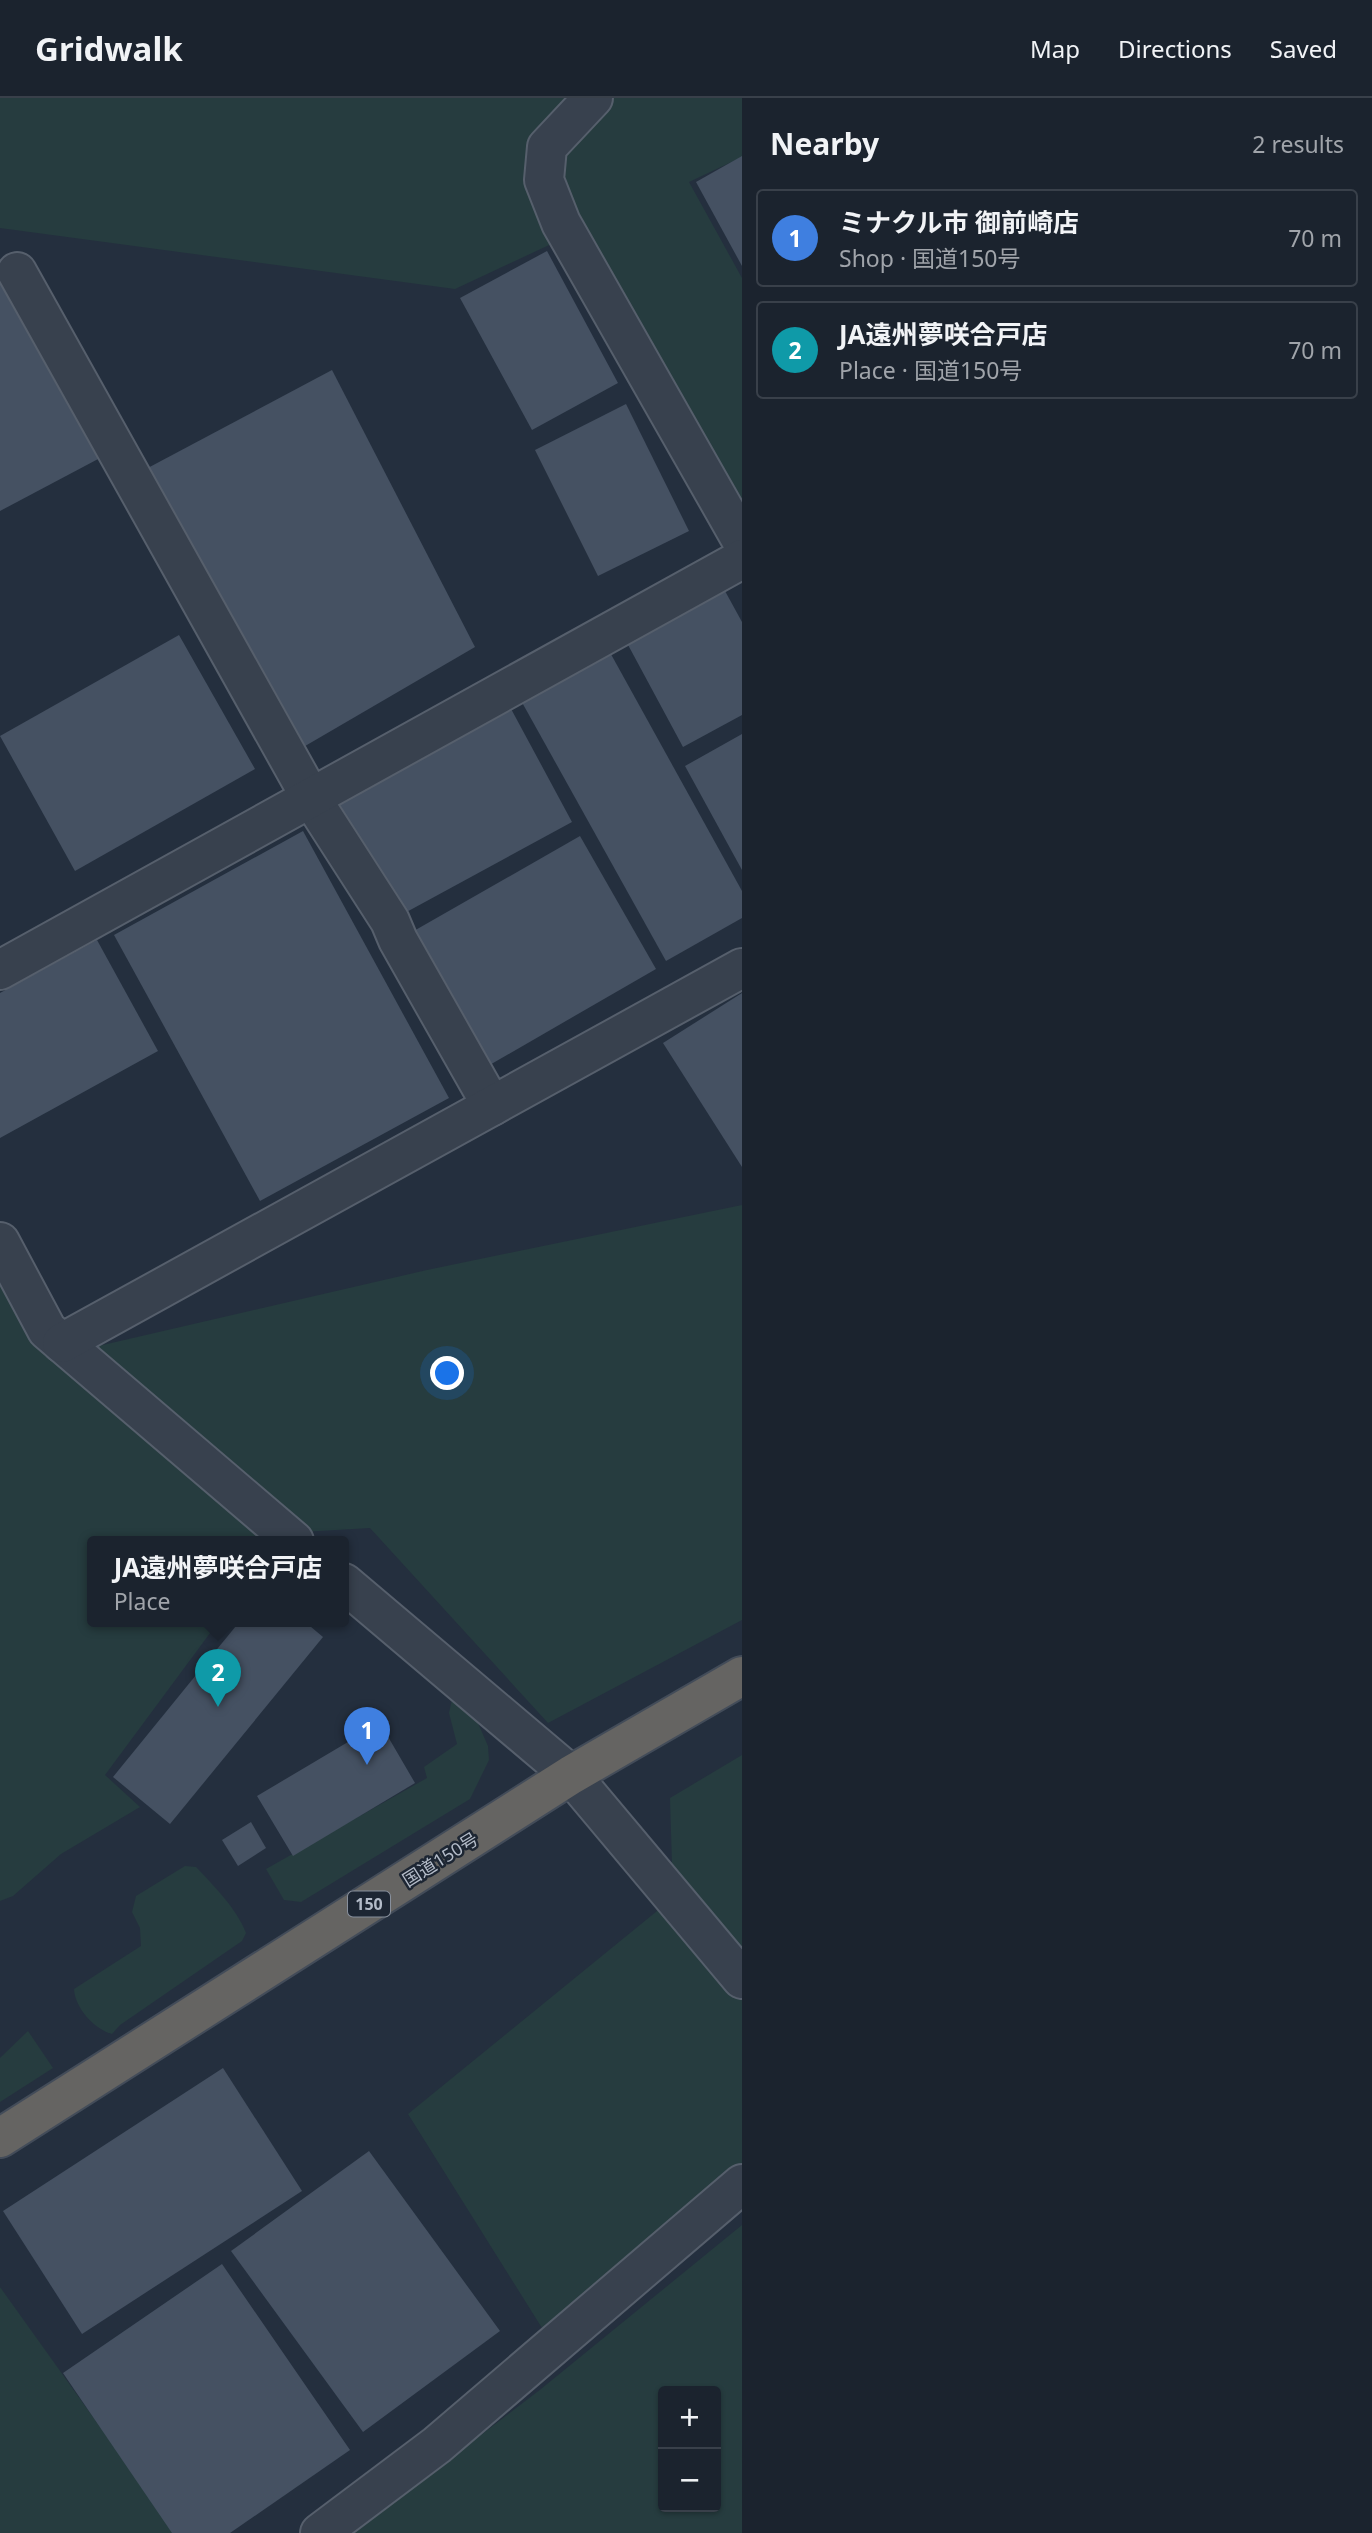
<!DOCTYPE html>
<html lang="en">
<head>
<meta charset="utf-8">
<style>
	:root { --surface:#1b232e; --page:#282f3a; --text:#f1f3f6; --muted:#a0a4aa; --line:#39404a; --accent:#b45309 }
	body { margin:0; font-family:"Noto Sans","Noto Sans JP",sans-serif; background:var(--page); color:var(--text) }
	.controls { position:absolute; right:21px; bottom:21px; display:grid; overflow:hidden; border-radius:7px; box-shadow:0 2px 5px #0004 }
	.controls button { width:63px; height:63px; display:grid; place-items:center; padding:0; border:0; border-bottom:2px solid var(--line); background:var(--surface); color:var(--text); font:35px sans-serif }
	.you { position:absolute; left:448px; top:1276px; width:24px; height:24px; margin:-18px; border:5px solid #fff; border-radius:50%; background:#1a73e8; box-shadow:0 0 0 10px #1a73e833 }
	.badge { display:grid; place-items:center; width:46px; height:46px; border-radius:50%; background:var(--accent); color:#fff; font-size:23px; font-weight:700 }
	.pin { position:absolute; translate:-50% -58px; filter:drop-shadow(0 2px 4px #0008) }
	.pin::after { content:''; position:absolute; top:37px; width:24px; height:21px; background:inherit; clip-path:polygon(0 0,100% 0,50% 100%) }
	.popup { position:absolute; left:87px; top:1438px; width:262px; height:91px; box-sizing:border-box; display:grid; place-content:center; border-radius:7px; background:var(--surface); filter:drop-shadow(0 2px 5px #0005); font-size:23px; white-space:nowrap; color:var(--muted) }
	.popup b { font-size:26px; color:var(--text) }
	.popup::after { content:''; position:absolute; left:50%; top:100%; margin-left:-14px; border:14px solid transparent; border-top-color:var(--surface) }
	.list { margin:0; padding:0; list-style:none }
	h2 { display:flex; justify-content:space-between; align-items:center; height:91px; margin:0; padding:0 28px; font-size:30px }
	h2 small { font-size:23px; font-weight:400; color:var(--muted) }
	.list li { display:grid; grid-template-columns:46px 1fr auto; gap:21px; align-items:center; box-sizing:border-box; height:98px; margin:0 14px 14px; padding:0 14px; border:2px solid var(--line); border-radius:7px }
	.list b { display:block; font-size:26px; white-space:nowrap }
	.list p { margin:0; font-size:23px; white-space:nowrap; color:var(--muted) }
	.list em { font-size:23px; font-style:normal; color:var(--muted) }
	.map { position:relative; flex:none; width:742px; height:2435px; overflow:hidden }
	header { display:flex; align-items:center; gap:42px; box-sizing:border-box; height:98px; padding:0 35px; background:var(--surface); border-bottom:2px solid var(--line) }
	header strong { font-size:33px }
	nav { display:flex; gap:38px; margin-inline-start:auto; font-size:24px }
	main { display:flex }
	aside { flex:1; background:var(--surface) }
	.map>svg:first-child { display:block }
	.green { fill:#263c3f; fill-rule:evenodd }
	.building { fill:#455162 }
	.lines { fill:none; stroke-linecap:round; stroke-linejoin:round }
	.minor-casing { stroke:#565f6c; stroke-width:42 }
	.trunk-casing { stroke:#434c59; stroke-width:42 }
	.minor { stroke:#38414e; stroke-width:38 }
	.trunk { stroke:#656462; stroke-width:38 }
	.labels { text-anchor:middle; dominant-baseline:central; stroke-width:5; stroke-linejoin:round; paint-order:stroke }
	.shield { fill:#1d2633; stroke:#878f9c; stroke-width:2 }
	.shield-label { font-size:16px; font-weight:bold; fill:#b4bcc9 }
	.street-label { font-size:18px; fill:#b4bcc9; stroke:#1d2633 }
</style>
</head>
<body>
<header>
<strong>Gridwalk</strong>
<nav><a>Map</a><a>Directions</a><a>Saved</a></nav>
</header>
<main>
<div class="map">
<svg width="742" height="2435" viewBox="0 0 742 2435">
	<rect width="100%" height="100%" fill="#242f3e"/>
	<g class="green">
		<path d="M0,0H742V59L689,84L742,180V407L577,134L455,191L0,130Z"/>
		<path d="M742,1107V1522L548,1625L370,1430L285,1435L279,1443H92V1523H219L105,1677L140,1709L61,1756L13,1798L0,1803V1173L51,1259L427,1172Z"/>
		<path d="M453,1597L474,1616L488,1648L489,1662L470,1701L301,1804L284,1802L266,1771L427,1680L424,1669L457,1646L449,1615Z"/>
		<path d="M742,1657V2066L542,2230L408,2016L673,1800L670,1700Z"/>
		<path d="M185,1768L196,1769C214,1788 237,1811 246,1835L242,1843L120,1927L112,1936C94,1931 75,1910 74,1891L141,1848L140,1830L132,1814L136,1798Z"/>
		<path d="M28,1933L53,1970L0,2004V1960Z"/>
		<path d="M742,2127V2435H353L541,2291ZM663,2293H716V2409H663Z"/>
		<path d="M0,2189L176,2435H0Z"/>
	</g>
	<g class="building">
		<path d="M742,58V168L696,84Z"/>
		<path d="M547,153L618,285L532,332L460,200Z"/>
		<path d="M0,181L100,360L0,413Z"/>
		<path d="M332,272L475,549L288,658L144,372Z"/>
		<path d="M626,306L689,433L598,478L535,352Z"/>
		<path d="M725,493L742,524V617L683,649L627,545Z"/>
		<path d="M179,537L255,671L75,773L0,638Z"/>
		<path d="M602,540L742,793V820L666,863L514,590Z"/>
		<path d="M502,594L572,724L390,823L321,692Z"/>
		<path d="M742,636V772L685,668Z"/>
		<path d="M303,733L449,1000L260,1103L114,837Z"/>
		<path d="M580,738L656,871L474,976L398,842Z"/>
		<path d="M97,842L158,953L0,1040V895Z"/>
		<path d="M742,895V1069L663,945Z"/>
		<path d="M240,1523H304L323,1539L170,1726L113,1679Z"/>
		<path d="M380,1625L415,1685L293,1758L257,1698Z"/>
		<path d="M251,1724L266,1750L238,1768L222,1742Z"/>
		<path d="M223,1970L302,2093L82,2236L3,2113Z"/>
		<path d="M369,2053L500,2233L363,2334L231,2153Z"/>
		<path d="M222,2166L350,2352L230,2435H172L63,2275Z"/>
	</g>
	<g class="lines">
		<defs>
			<g id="minor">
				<path d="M593,0L547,49L544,82L561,125L742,443"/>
				<path d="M17,174L311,700L390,823L398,842L492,1008"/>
				<path d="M0,872L742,461"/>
				<path d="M0,1144L47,1232L294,1443"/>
				<path d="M62,1245L742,870"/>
				<path d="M344,1485L571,1677L742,1881"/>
				<path d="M320,2435L437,2347L742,2086"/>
			</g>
			<path id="trunk" d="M0,2040L571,1677L742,1578"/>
		</defs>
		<use href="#minor" class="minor-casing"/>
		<use href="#trunk" class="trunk-casing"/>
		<use href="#minor" class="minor"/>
		<use href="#trunk" class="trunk"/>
	</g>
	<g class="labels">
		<rect class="shield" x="348" y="1793.5" width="42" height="25" rx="5"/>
		<g class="shield-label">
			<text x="369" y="1806">150</text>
		</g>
		<g class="street-label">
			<text transform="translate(440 1761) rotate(-32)">国道150号</text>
		</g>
	</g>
</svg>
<div class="controls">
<button>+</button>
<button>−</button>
</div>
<div class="you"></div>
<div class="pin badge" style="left:367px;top:1667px;background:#3f7fe0">1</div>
<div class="pin badge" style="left:218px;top:1609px;background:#0f9aa8">2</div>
<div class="popup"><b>JA遠州夢咲合戸店</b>Place</div>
</div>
<aside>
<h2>Nearby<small>2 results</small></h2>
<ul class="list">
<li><span class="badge" style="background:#3f7fe0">1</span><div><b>ミナクル市 御前崎店</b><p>Shop · 国道150号</p></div><em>70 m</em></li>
<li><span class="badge" style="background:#0f9aa8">2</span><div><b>JA遠州夢咲合戸店</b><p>Place · 国道150号</p></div><em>70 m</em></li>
</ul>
</aside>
</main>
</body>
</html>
